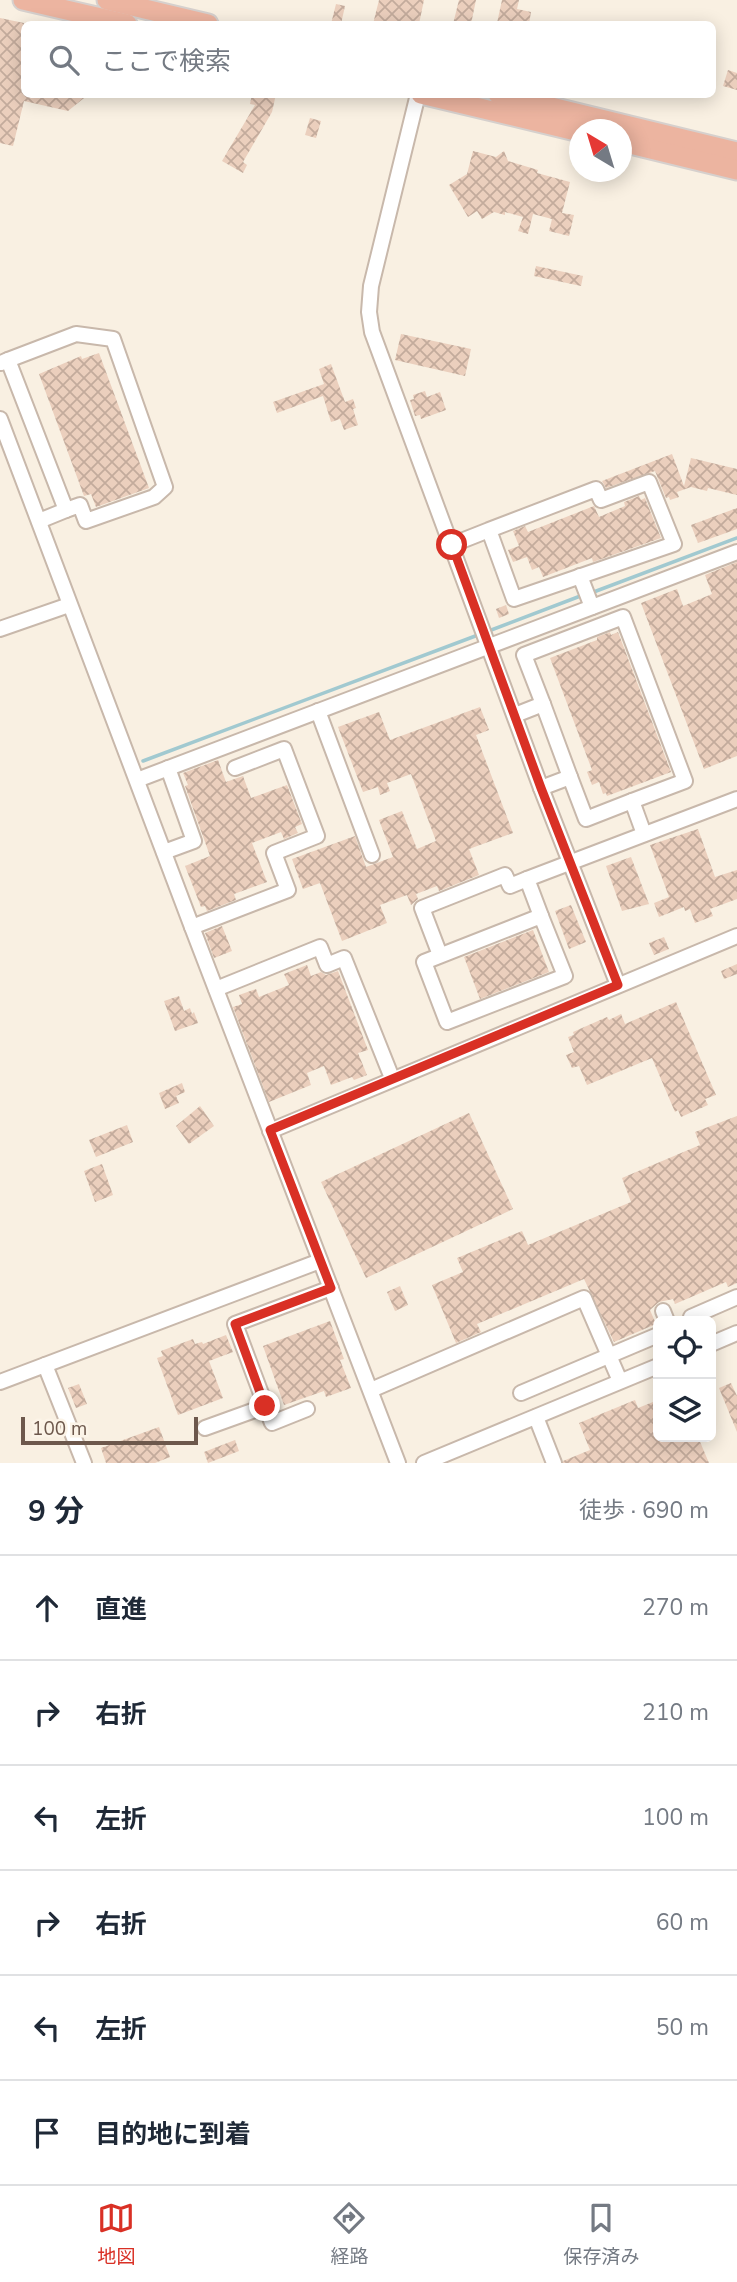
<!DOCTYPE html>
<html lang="ja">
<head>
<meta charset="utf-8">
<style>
	:root { --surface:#fff; --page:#f2f2f3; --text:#1f2937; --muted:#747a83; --line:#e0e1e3; --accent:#d93025 }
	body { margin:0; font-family:"Nunito Sans","Noto Sans JP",sans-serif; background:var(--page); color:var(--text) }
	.controls { position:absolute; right:21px; bottom:21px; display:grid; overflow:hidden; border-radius:10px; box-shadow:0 4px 18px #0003 }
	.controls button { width:63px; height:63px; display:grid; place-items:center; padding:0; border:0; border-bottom:2px solid var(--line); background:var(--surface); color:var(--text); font:35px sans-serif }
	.compass { position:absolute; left:569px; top:119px; width:63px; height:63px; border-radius:50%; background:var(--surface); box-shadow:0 4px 18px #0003; rotate:322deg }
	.scale { position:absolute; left:21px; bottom:18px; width:177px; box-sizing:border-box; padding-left:7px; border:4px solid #6d584c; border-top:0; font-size:19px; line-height:24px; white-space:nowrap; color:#6d584c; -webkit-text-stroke:5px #fcf4e8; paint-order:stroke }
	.stop { position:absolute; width:21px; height:21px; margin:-16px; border:5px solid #d93025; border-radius:50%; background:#fff }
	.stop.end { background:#d93025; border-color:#fff; box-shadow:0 2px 7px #0008 }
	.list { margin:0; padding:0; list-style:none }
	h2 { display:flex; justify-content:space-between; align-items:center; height:91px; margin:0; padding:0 28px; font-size:30px }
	h2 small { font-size:23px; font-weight:400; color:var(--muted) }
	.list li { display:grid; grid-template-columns:46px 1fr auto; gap:21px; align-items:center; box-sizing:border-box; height:105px; padding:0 28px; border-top:2px solid var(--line) }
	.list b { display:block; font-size:26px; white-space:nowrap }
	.list em { font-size:23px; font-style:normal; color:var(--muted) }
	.icon { flex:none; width:38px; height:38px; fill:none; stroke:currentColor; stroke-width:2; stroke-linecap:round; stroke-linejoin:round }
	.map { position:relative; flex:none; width:737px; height:1463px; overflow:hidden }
	.search { position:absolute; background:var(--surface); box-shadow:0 4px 18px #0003; left:21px; right:21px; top:21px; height:77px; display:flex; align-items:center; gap:18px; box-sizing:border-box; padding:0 24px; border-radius:10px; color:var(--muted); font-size:26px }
	.sheet { height:721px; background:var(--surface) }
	nav { display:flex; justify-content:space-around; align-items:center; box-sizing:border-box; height:98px; border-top:2px solid var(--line); background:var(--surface); font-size:19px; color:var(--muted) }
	nav a { display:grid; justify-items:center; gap:4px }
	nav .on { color:var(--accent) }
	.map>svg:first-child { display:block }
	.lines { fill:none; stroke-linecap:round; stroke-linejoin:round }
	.stream { stroke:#a1c9d0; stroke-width:3.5 }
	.building { fill:url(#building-cross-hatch) }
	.minor-casing { stroke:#c8b8ab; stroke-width:18 }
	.highway-casing { stroke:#d6d0cd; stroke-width:23 }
	.minor { stroke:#fff; stroke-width:14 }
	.highway { stroke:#ecb4a0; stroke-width:19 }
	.route { stroke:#d93025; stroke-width:9 }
</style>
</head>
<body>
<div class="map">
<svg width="737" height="1463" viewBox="0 0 737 1463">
	<defs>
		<pattern id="building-cross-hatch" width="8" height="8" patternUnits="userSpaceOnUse" patternTransform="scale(1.75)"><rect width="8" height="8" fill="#ebcfbd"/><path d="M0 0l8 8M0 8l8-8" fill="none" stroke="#c3ab9c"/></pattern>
	</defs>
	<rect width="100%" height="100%" fill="#f9f0e2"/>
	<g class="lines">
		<g class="stream">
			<path d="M591,593L737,538"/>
			<path d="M486,632L583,595"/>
			<path d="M143,761L478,635"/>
		</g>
	</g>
	<g class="building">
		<path d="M379,0H424L419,24H373Z"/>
		<path d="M459,0H476L471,24H453Z"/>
		<path d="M502,0H519L517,9L531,12L529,24L497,23Z"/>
		<path d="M336,4L345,6L341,24H331Z"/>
		<path d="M0,18L24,23V94H89L68,111L24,101L13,146L0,143Z"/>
		<path d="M728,70L737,73V90L723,86Z"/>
		<path d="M252,94H276L272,112L243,162L247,165L243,173L222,161L255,105L250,104Z"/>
		<path d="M310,118L321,121L316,138L305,135Z"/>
		<path d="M473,151L496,157L504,151L508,161L538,170L537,173L570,182L562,213L574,215L569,236L549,231L552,219L533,214L528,234L518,231L523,217L505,212V215L494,212L482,219L477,211L468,217L449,185L467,174Z"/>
		<path d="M536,266L583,276L581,286L534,276Z"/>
		<path d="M401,334L471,349L465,376L395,360Z"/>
		<path d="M99,353L149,488L96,507L91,494L84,496L39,374L81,356L82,359Z"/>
		<path d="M331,364L345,402L353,399L356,408L353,409L358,425L344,430L340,419L331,422L323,396L277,413L273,402L324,384L319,369Z"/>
		<path d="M425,391L427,397L440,392L446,410L421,419L420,415L415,416L410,400L414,399L413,395Z"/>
		<path d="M672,454L684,486L691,458L737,469V495L708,488L707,491L691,487L677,492L679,497L670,500L669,497L666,498L655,471L606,488L602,481Z"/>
		<path d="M639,496L641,500L645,498L661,538L593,562L592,558L543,577L539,567L532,570L527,557L513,562L508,550L519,546L513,531L525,526L528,532L594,506L599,517L625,506L624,502Z"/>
		<path d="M737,508V529L698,543L691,525Z"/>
		<path d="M737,562V756L704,769L641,603L677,589L683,606L712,594L705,575Z"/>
		<path d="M506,605L509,614L499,618L496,609Z"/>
		<path d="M610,632L611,635L618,632L671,772L607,796L606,793L603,794L599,782L592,785L587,772L592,770L550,658L597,640V637Z"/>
		<path d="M480,707L489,730L476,735L513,833L469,849L479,875L439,891L437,886L416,894L418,899L411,905L407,895L380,905L387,923L342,941L320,883L303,889L292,859L355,836L366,867L393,857L379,820L402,811L417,849L436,841L411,774L387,783L390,791L380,795L378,787L363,792L338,727L379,712L390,740Z"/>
		<path d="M218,760L226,782L243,776L251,798L287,785L302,824L295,827L298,833L284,839L281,832L252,843L267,882L234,894L236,900L207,911L205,906L201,907L185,866L210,856L185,786L188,785L183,773Z"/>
		<path d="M698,829L715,877L737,870V899L710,909L713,916L695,923L690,909L685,911L684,907L659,917L654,903L669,897L650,845Z"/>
		<path d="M631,857L649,904L622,911L606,866Z"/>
		<path d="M571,905L586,942L569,949L555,911Z"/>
		<path d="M222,926L232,951L214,958L205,933Z"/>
		<path d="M533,930L549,972L480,999L464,957Z"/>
		<path d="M664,937L669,949L654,955L649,943Z"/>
		<path d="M737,964V974L724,979L721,971Z"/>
		<path d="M307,965L311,976L321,972L326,975L338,971L368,1050L358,1053L367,1075L354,1080L352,1077L331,1085L324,1066L307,1073L311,1085L269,1102L233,1007L242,1004L239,995L256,989L259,997L289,985L284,974Z"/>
		<path d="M179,996L184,1011L190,1008L192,1014L194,1012L198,1023L175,1031L164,1001Z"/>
		<path d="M676,1002L716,1095L705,1099L708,1105L681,1117L678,1110L675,1112L652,1058L587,1085L579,1066L572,1068L566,1055L574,1052L568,1037L574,1035L573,1032L607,1017L609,1020L621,1014L625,1024Z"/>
		<path d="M182,1083L185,1092L176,1096L179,1103L165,1109L159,1093Z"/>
		<path d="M200,1106L214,1126L189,1144L176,1126Z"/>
		<path d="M469,1113L513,1209L366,1278L321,1182Z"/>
		<path d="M737,1116V1283L728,1287L726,1282L675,1304L673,1299L659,1302L650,1310L656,1324L614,1342L584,1279L477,1324L481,1332L456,1343L432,1285L463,1272L457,1258L522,1231L528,1245L631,1202L622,1178L700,1145L695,1132Z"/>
		<path d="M127,1125L133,1142L96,1157L89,1140Z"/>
		<path d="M102,1164L113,1195L95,1202L84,1171Z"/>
		<path d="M400,1286L408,1305L395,1311L387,1292Z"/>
		<path d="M330,1321L344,1359L340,1360L351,1388L326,1397L324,1391L284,1405L263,1346Z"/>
		<path d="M226,1335L233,1352L209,1361L223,1398L178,1415L157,1358L163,1356L161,1351L193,1339L195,1344L202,1342L203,1344Z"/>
		<path d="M731,1383L737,1396V1432L719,1388Z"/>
		<path d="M79,1384L87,1404L76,1408L68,1388Z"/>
		<path d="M635,1400L638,1408L658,1400V1437H698L709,1463H563V1461L590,1450L579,1423Z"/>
		<path d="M159,1427L170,1457L155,1463H106L101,1448Z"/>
		<path d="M235,1440L239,1451L208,1463L204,1452Z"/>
	</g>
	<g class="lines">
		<defs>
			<g id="minor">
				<path d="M418,94L371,286L369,312L372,332L541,788L618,985"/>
				<path d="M8,360L76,334L113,339L165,487L154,497L86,521L80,505L66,510"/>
				<path d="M1,363L8,360L66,510L39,521"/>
				<path d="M0,419L192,927L398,1463"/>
				<path d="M451,545L489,530L514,599L674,544L649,482L601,500L596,489L489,530"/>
				<path d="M580,576L592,607"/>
				<path d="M0,629L69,605"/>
				<path d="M543,704L524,655L623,617L685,781L632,801"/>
				<path d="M318,711L372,855"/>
				<path d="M515,715L543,704L570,777L541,788"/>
				<path d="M570,777L586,819L632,801L644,834"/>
				<path d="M137,780L737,552"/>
				<path d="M164,852L194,841L168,768"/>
				<path d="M541,916L565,976L447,1022L424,962Z"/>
				<path d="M541,916L527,879L737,799"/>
				<path d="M192,927L288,890L274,853L317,836L284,749L235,768"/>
				<path d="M440,955L422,908L505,875L510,886L527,879"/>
				<path d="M216,989L320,947L327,965L344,958L392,1078"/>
				<path d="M270,1131L737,936"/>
				<path d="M663,1311L667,1321"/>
				<path d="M691,1317L737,1297"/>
				<path d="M711,1344L737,1333"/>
				<path d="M45,1365L84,1463"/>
				<path d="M0,1382L320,1261"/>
				<path d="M371,1390L584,1298L620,1381"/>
				<path d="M521,1393L658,1335"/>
				<path d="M307,1409L272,1423L235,1324L331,1288"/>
				<path d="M536,1417L554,1463"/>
				<path d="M205,1428L266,1406"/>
				<path d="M424,1463L658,1366"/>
			</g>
			<g id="highway">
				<path d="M23,0L127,24"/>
				<path d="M107,0L208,24"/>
				<path d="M421,94L580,132"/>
				<path d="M498,94L737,152"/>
				<path d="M622,142L737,170"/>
			</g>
		</defs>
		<use href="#minor" class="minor-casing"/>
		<use href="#highway" class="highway-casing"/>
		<use href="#minor" class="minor"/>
		<use href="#highway" class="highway"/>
	</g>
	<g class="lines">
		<path class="route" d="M265,1406L235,1324L331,1288L270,1130L618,985L541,788L452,545"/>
	</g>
</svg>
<div class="controls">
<button><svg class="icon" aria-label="locate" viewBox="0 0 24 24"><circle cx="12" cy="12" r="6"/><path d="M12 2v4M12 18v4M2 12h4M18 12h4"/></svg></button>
<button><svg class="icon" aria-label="layers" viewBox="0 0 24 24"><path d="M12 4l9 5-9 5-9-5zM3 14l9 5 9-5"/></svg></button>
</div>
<svg class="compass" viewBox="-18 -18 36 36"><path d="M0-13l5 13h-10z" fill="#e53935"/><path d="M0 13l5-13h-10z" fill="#747a83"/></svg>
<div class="scale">100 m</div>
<div class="stop" style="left:452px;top:545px"></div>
<div class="stop end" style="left:265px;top:1406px"></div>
<div class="search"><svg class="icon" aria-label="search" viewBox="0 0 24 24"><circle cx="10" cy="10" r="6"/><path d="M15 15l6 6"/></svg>ここで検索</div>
</div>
<section class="sheet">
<h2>9 分<small>徒歩 · 690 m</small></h2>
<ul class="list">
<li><svg class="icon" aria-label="ahead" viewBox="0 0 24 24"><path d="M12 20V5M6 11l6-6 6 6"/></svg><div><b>直進</b></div><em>270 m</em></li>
<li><svg class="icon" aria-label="right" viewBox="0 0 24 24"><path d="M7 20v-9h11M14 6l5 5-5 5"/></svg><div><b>右折</b></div><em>210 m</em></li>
<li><svg class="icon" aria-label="left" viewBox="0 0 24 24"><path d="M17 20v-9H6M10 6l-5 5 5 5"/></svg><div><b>左折</b></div><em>100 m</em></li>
<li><svg class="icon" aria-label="right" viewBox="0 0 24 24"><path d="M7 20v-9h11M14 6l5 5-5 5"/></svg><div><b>右折</b></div><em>60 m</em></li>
<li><svg class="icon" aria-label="left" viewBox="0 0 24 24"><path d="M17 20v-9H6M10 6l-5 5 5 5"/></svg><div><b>左折</b></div><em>50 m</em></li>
<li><svg class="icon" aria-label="arrive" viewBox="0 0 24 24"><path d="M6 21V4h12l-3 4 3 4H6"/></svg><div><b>目的地に到着</b></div></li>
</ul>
</section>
<nav>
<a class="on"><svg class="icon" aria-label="map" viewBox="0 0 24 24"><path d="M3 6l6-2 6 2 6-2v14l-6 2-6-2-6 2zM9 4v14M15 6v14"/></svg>地図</a>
<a><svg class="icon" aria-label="directions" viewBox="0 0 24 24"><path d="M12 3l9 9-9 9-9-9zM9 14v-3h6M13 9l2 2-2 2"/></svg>経路</a>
<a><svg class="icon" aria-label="saved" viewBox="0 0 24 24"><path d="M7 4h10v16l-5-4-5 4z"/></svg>保存済み</a>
</nav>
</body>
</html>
